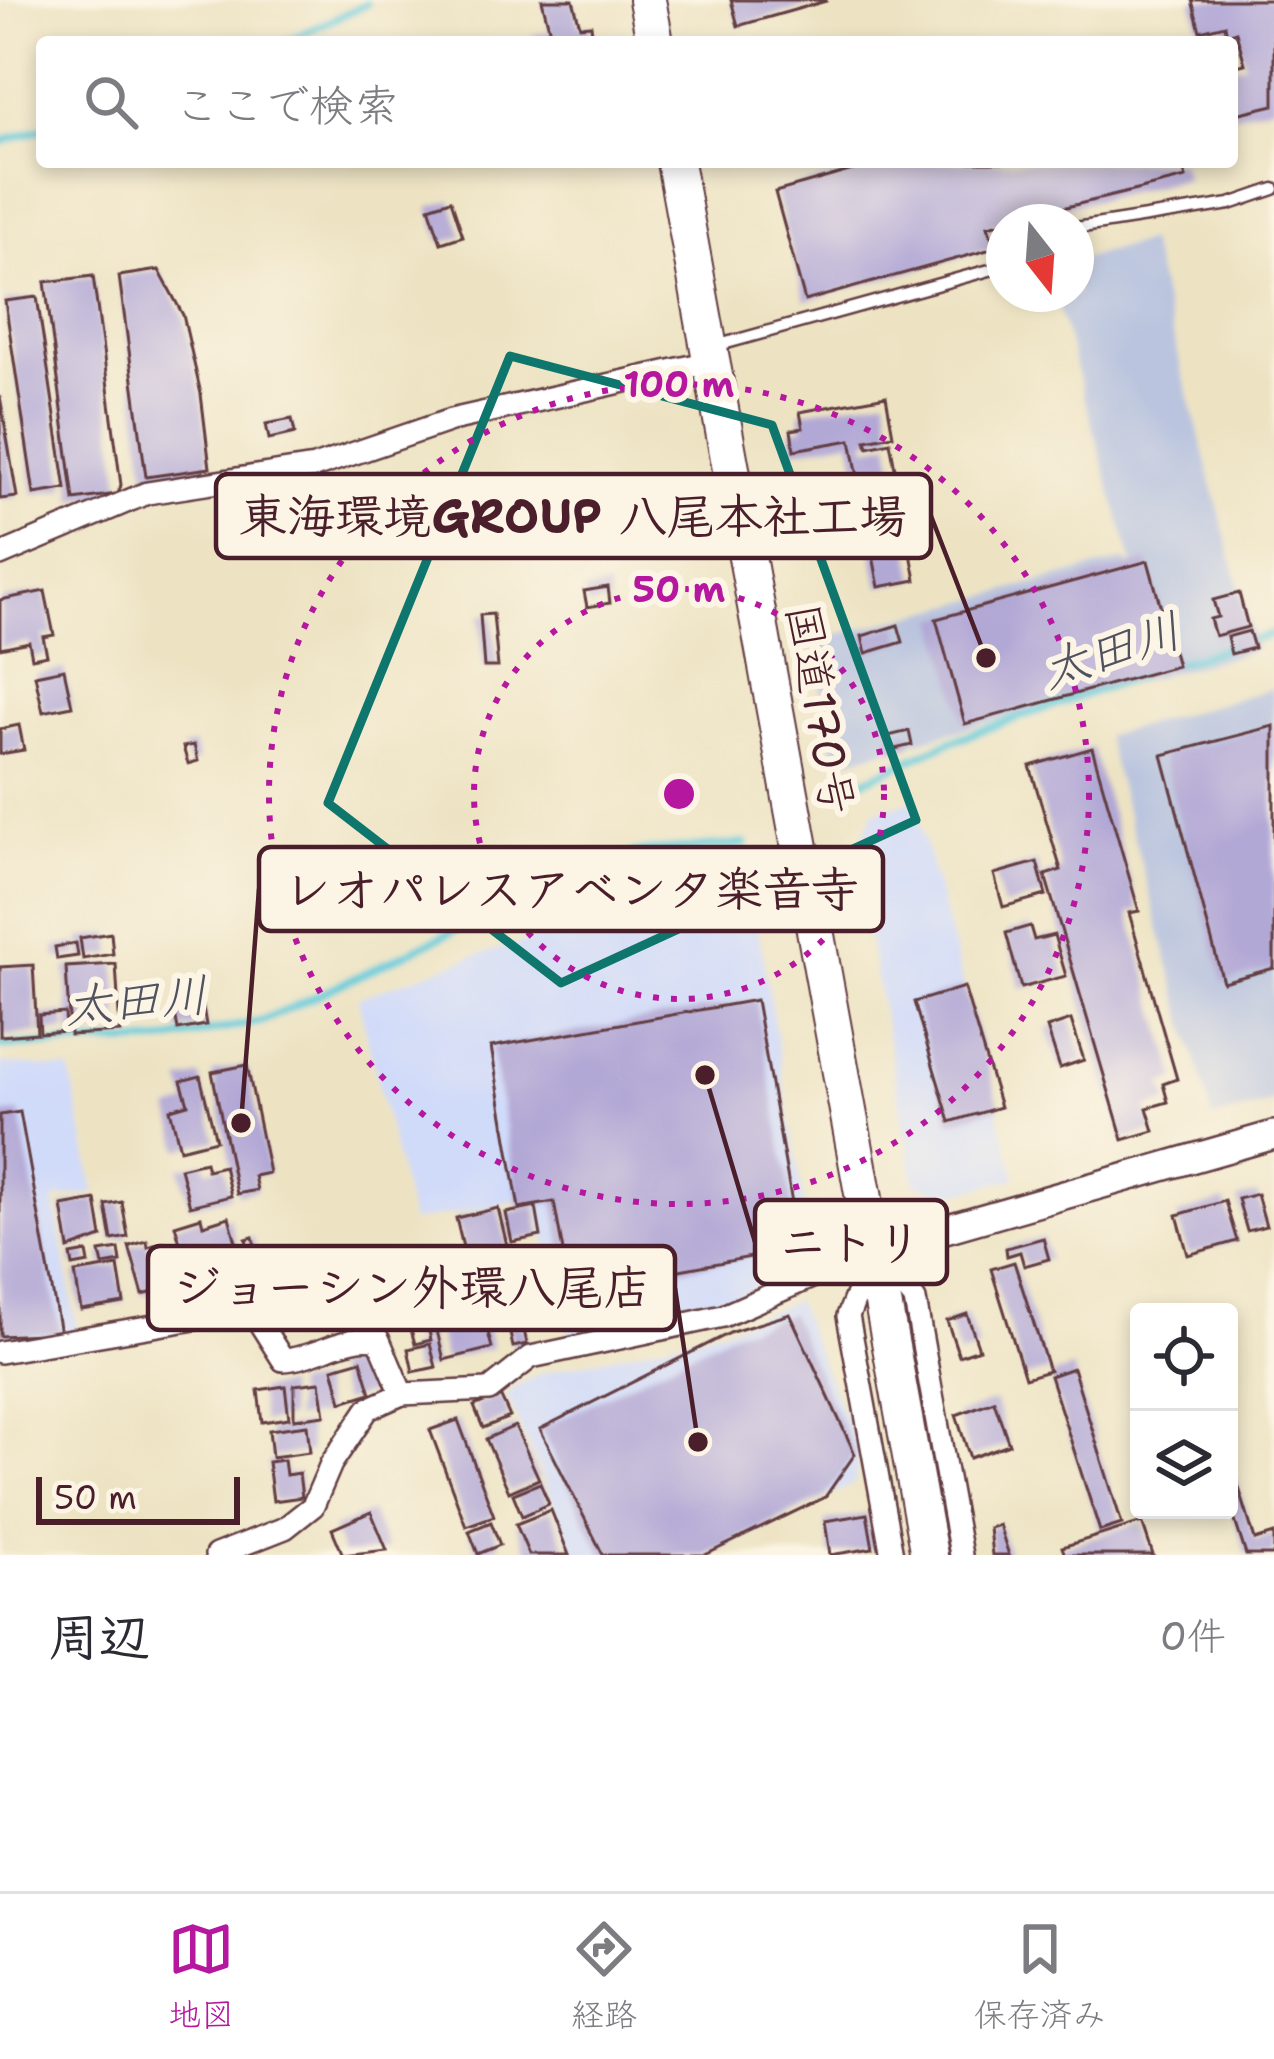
<!DOCTYPE html>
<html lang="ja">
<head>
<meta charset="utf-8">
<style>
	:root { --surface:#fff; --page:#f2f2f3; --text:#2b2b33; --muted:#7c7c81; --line:#e1e1e2; --accent:#b5179e }
	body { margin:0; font-family:"Shantell Sans","Klee One",sans-serif; background:var(--page); color:var(--text) }
	.controls { position:absolute; right:36px; bottom:36px; display:grid; overflow:hidden; border-radius:12px; box-shadow:0 6px 18px #0003 }
	.controls button { width:108px; height:108px; display:grid; place-items:center; padding:0; border:0; border-bottom:3px solid var(--line); background:var(--surface); color:var(--text); font:60px sans-serif }
	.compass { position:absolute; left:986px; top:204px; width:108px; height:108px; border-radius:50%; background:var(--surface); box-shadow:0 6px 18px #0003; rotate:163deg }
	.scale { position:absolute; left:36px; bottom:30px; width:204px; box-sizing:border-box; padding-left:12px; border:6px solid #4a1f2b; border-top:0; font-size:33px; line-height:42px; white-space:nowrap; color:#4a1f2b; -webkit-text-stroke:9px #fcf5e5; paint-order:stroke }
	.list { margin:0; padding:0; list-style:none }
	h2 { display:flex; justify-content:space-between; align-items:center; height:156px; margin:0; padding:0 48px; font-size:51px }
	h2 small { font-size:39px; font-weight:400; color:var(--muted) }
	.icon { flex:none; width:66px; height:66px; fill:none; stroke:currentColor; stroke-width:2; stroke-linecap:round; stroke-linejoin:round }
	.map { position:relative; flex:none; width:1274px; height:1555px; overflow:hidden }
	.search { position:absolute; background:var(--surface); box-shadow:0 6px 18px #0003; left:36px; right:36px; top:36px; height:132px; display:flex; align-items:center; gap:30px; box-sizing:border-box; padding:0 42px; border-radius:12px; color:var(--muted); font-size:45px }
	.sheet { height:336px; background:var(--surface) }
	nav { display:flex; justify-content:space-around; align-items:center; box-sizing:border-box; height:168px; border-top:3px solid var(--line); background:var(--surface); font-size:33px; color:var(--muted) }
	nav a { display:grid; justify-items:center; gap:6px }
	nav .on { color:var(--accent) }
	.map>svg:first-child { display:block }
	.built { fill:#d0daf9 }
	.industrial { fill:#bac4de }
	.lines { fill:none; stroke-linecap:round; stroke-linejoin:round }
	.stream { stroke:#5fc9d9; stroke-width:8 }
	.building { fill:#b2a8d6 }
	.service-casing { stroke:#623c42; stroke-width:15 }
	.minor-casing { stroke:#623c42; stroke-width:26 }
	.tertiary-casing { stroke:#623c42; stroke-width:32 }
	.trunk-casing { stroke:#623c42; stroke-width:40 }
	.service { stroke:#fff; stroke-width:10 }
	.minor { stroke:#fff; stroke-width:21 }
	.tertiary { stroke:#fff; stroke-width:27 }
	.trunk { stroke:#fff; stroke-width:36 }
	.marked { fill:none; stroke:#0f766e; stroke-width:9; stroke-linejoin:round }
	.ring { fill:none; stroke:#b5179e; stroke-width:6; stroke-dasharray:6 12 }
	.labels { text-anchor:middle; dominant-baseline:central; stroke-width:12; stroke-linejoin:round; paint-order:stroke }
	.street-label { font-size:45px; fill:#4a1f2b; stroke:#fcf5e5 }
	.water-label { font-size:48px; font-style:italic; fill:#50525f; stroke:#fcf5e5 }
	.centre { fill:#b5179e; stroke:#fcf5e5; stroke-width:6 }
	.ring-label { font-size:36px; text-anchor:middle; font-weight:bold; fill:#b5179e; stroke:#fcf5e5; stroke-width:12; stroke-linejoin:round; paint-order:stroke }
	.leader { fill:none; stroke:#4a1f2b; stroke-width:4.5 }
	.callout-dot { fill:#4a1f2b; stroke:#fcf5e5; stroke-width:4.5 }
	.callout { fill:#fcf5e5; stroke:#4a1f2b; stroke-width:4.5 }
	.callout-label { font-size:48px; text-anchor:middle; font-weight:bold; fill:#4a1f2b }
</style>
</head>
<body>
<div class="map">
<svg width="1274" height="1555" viewBox="0 0 1274 1555">
	<rect width="100%" height="100%" fill="#fcf5e5"/>
	<filter id="ink" filterUnits="userSpaceOnUse"><feTurbulence type="fractalNoise" baseFrequency=".00833" numOctaves="2"/><feDisplacementMap in="SourceGraphic" scale="24" xChannelSelector="R" yChannelSelector="G"/><feConvolveMatrix kernelMatrix="1 2 1 2 8 2 1 2 1" color-interpolation-filters="sRGB"/></filter>
	<filter id="wash" filterUnits="userSpaceOnUse"><feTurbulence type="fractalNoise" baseFrequency=".004" numOctaves="4" result="noise"/><feDisplacementMap in="SourceGraphic" scale="48" xChannelSelector="R" yChannelSelector="G"/><feGaussianBlur stdDeviation="2.7" result="paint"/><feColorMatrix in="noise" values="0 0 0 0 0 0 0 0 0 0 0 0 0 0 0 0 0 1.4 0 .05"/><feComposite in="paint" operator="in"/></filter>
	<g filter="url(#wash)">
		<rect width="100%" height="100%" fill="#ede3c3"/>
		<g class="built">
			<path d="M913,801L1016,1178L947,1195L915,1183L853,855L875,811Z"/>
			<path d="M722,887L754,904L808,1228L784,1275L722,1302L569,1334L536,1197L411,1222L358,998L474,956Z"/>
			<path d="M0,1063L70,1070L95,1193L54,1199L78,1333L0,1344Z"/>
			<path d="M795,1301L858,1450L855,1483L707,1555H576L506,1393L538,1374L726,1328Z"/>
		</g>
		<g class="industrial">
			<path d="M1148,241L1256,650L1165,674L1054,294H1076V260Z"/>
			<path d="M1127,560L1163,675L836,763L812,641Z"/>
			<path d="M1274,688V1102L1213,1119L1105,736Z"/>
		</g>
		<g class="lines">
			<g class="stream">
				<path d="M285,42L366,4"/>
				<path d="M0,142L42,129"/>
				<path d="M1170,665L1274,634"/>
				<path d="M838,792L954,740L1139,676"/>
				<path d="M0,1046L159,1042L263,1021L538,891L639,852L745,844"/>
			</g>
		</g>
		<g id="blocks">
			<g class="building">
				<path d="M542,0H573L580,26L591,25L593,42H533L532,35L550,32Z"/>
				<path d="M731,0H826V1L738,26Z"/>
				<path d="M1192,0H1274V105L1232,115V67L1245,64L1236,32L1227,35L1225,25L1200,31Z"/>
				<path d="M881,162H1181L1186,178L988,226L995,248L805,301L775,192Z"/>
				<path d="M451,200L463,236L441,243L429,207Z"/>
				<path d="M159,270L183,315L201,394L210,468L146,477L119,276Z"/>
				<path d="M93,276L121,485L117,494L74,500L45,282Z"/>
				<path d="M37,297L66,489L34,494L5,301Z"/>
				<path d="M0,396L17,497L0,499Z"/>
				<path d="M886,396L893,435L866,440L868,447L890,442L916,580L879,587L851,440L794,450L791,430L803,428L800,412Z"/>
				<path d="M292,419L295,433L269,439L266,424Z"/>
				<path d="M1148,561L1177,666L965,724L936,619Z"/>
				<path d="M608,587L610,603L587,607L584,591Z"/>
				<path d="M45,591L54,635L43,637L47,655L32,658L29,642L0,648V600Z"/>
				<path d="M1239,593L1248,627L1215,636L1210,619L1218,617L1213,600Z"/>
				<path d="M493,614L498,667H484L480,615Z"/>
				<path d="M898,625L903,642L866,653L862,636Z"/>
				<path d="M1249,631L1254,648L1231,654L1227,637Z"/>
				<path d="M64,669L72,706L43,712L35,675Z"/>
				<path d="M19,725L24,750L0,754V729Z"/>
				<path d="M1274,726V968L1223,982L1162,755Z"/>
				<path d="M909,731L912,745L891,750L888,736Z"/>
				<path d="M194,745L198,761L188,764L183,747Z"/>
				<path d="M1092,748L1139,911L1129,913L1177,1079L1163,1084L1168,1102L1147,1108L1154,1131L1123,1140L1045,875L1061,870L1030,766Z"/>
				<path d="M1037,862L1046,895L1003,907L994,874Z"/>
				<path d="M1030,926L1034,940L1054,935L1066,976L1021,988L1006,933Z"/>
				<path d="M111,933L113,954L83,959L80,938Z"/>
				<path d="M76,943L78,956L57,959L55,947Z"/>
				<path d="M116,964L120,1032L70,1035L66,967Z"/>
				<path d="M33,965L37,1033L0,1036V967Z"/>
				<path d="M964,987L1000,1107L950,1122L914,1002Z"/>
				<path d="M756,1000L800,1248L570,1290L554,1202L519,1208L491,1047Z"/>
				<path d="M203,1007L206,1025L178,1030L175,1012Z"/>
				<path d="M65,1013L66,1031L40,1033L39,1015Z"/>
				<path d="M1071,1020L1084,1060L1060,1068L1047,1028Z"/>
				<path d="M247,1065L269,1173L254,1176L257,1190L237,1194L212,1072Z"/>
				<path d="M200,1076L216,1140L180,1149L170,1109L188,1104L181,1081Z"/>
				<path d="M20,1112L60,1333L0,1336V1115Z"/>
				<path d="M205,1162L207,1170L224,1166L231,1196L190,1206L180,1168Z"/>
				<path d="M1257,1194L1266,1226L1247,1231L1238,1199Z"/>
				<path d="M96,1200L102,1237L69,1249L62,1206Z"/>
				<path d="M1225,1201L1237,1241L1188,1255L1177,1215Z"/>
				<path d="M122,1202L128,1237L112,1240L106,1205Z"/>
				<path d="M536,1207L541,1236L512,1242L506,1213Z"/>
				<path d="M498,1208L511,1262L469,1272L456,1218Z"/>
				<path d="M201,1217L203,1225L229,1217L238,1249L211,1257L214,1267L199,1271L196,1261L186,1264L175,1225Z"/>
				<path d="M253,1237L263,1281L256,1282L246,1239Z"/>
				<path d="M1043,1238L1049,1259L1024,1266L1020,1252L1007,1256L1006,1248Z"/>
				<path d="M147,1241L148,1247L164,1242L176,1286L143,1295L129,1246Z"/>
				<path d="M119,1249L121,1262L103,1265L100,1252Z"/>
				<path d="M87,1252L89,1263L73,1266L71,1255Z"/>
				<path d="M1014,1262L1049,1371L1025,1378L991,1269Z"/>
				<path d="M118,1266L124,1303L81,1310L75,1273Z"/>
				<path d="M451,1266L460,1306L480,1301L492,1348L444,1360L423,1272Z"/>
				<path d="M790,1314L855,1454L825,1497L705,1555H603L540,1429L732,1332Z"/>
				<path d="M967,1314L979,1349L959,1356L947,1321Z"/>
				<path d="M521,1316L527,1344L513,1347L507,1319Z"/>
				<path d="M427,1322L431,1340L415,1344L410,1326Z"/>
				<path d="M430,1344L436,1367L413,1372L408,1349Z"/>
				<path d="M361,1360L371,1393L342,1402L333,1368Z"/>
				<path d="M1073,1368L1122,1524L1100,1531L1050,1376Z"/>
				<path d="M320,1382L325,1415L294,1419V1385Z"/>
				<path d="M285,1386L289,1418L262,1422L258,1390Z"/>
				<path d="M500,1395L510,1417L483,1428L474,1406Z"/>
				<path d="M994,1401L1009,1444L970,1458L956,1415Z"/>
				<path d="M458,1420L494,1516L466,1526L430,1430Z"/>
				<path d="M307,1425L310,1452L272,1457L269,1430Z"/>
				<path d="M515,1426L539,1479L509,1492L486,1439Z"/>
				<path d="M284,1460L286,1475L299,1473L302,1497L273,1501L268,1462Z"/>
				<path d="M1235,1475L1255,1540L1274,1534V1555H1246L1229,1502V1477Z"/>
				<path d="M540,1483L549,1504L522,1516L513,1494Z"/>
				<path d="M551,1510L569,1555H529L516,1524Z"/>
				<path d="M371,1512L387,1550L343,1555L332,1529Z"/>
				<path d="M867,1514L873,1548L830,1555L825,1521Z"/>
				<path d="M491,1522L500,1545L478,1554L469,1531Z"/>
				<path d="M1142,1522L1153,1555H1065L1062,1547Z"/>
				<path d="M999,1525L1009,1555H992L989,1528Z"/>
			</g>
		</g>
	</g>
	<g filter="url(#ink)">
		<use href="#blocks" fill-opacity="0" stroke="#623c42" stroke-width="3"/>
		<g class="lines">
			<defs>
				<g id="service">
					<path d="M1076,228L1230,204L1274,189"/>
					<path d="M712,347L1004,266"/>
				</g>
				<g id="minor">
					<path d="M0,555L147,493L314,467L451,420L710,362"/>
					<path d="M879,1255L915,1300L961,1555"/>
					<path d="M870,1261L848,1316L892,1555"/>
					<path d="M0,1352L218,1315L254,1314L283,1360C315,1359 349,1332 379,1340L402,1394"/>
					<path d="M216,1555L285,1528L313,1506L331,1464L368,1409L402,1394L489,1390L531,1357L723,1316L875,1249"/>
				</g>
				<path id="tertiary" d="M875,1249L1274,1135"/>
				<g id="trunk">
					<path d="M647,0L655,42"/>
					<path d="M675,162L929,1555"/>
				</g>
			</defs>
			<use href="#service" class="service-casing"/>
			<use href="#minor" class="minor-casing"/>
			<use href="#tertiary" class="tertiary-casing"/>
			<use href="#trunk" class="trunk-casing"/>
			<use href="#service" class="service"/>
			<use href="#minor" class="minor"/>
			<use href="#tertiary" class="tertiary"/>
			<use href="#trunk" class="trunk"/>
		</g>
	</g>
	<path class="marked" d="M510,356L772,425L916,820L561,983L328,803Z"/>
	<g class="ring">
		<circle cx="679" cy="794" r="205"/>
		<circle cx="679" cy="794" r="410"/>
	</g>
	<g class="labels">
		<g class="street-label">
			<text transform="translate(821 709) rotate(80)">国道170号</text>
		</g>
		<g class="water-label">
			<text transform="translate(1111 650) rotate(-18)">太田川</text>
			<text transform="translate(136 1000) rotate(-5)">太田川</text>
		</g>
	</g>
	<circle cx="679" cy="794" r="18" class="centre"/>
	<g class="ring-label">
		<text x="679" y="397">100 m</text>
		<text x="679" y="602">50 m</text>
	</g>
	<path class="leader" d="M986 658L931 516M241 1123L259 889M705 1075L755 1242M698 1442L675 1288"/>
	<g class="callout-dot">
		<circle cx="986" cy="658" r="12"/>
		<circle cx="241" cy="1123" r="12"/>
		<circle cx="705" cy="1075" r="12"/>
		<circle cx="698" cy="1442" r="12"/>
	</g>
	<g class="callout">
		<rect x="216" y="474" width="715" height="84" rx="12"/>
		<rect x="259" y="847" width="624" height="84" rx="12"/>
		<rect x="755" y="1200" width="192" height="84" rx="12"/>
		<rect x="148" y="1246" width="527" height="84" rx="12"/>
	</g>
	<g class="callout-label">
		<text x="573" y="533">東海環境GROUP 八尾本社工場</text>
		<text x="571" y="906">レオパレスアベンタ楽音寺</text>
		<text x="851" y="1259">ニトリ</text>
		<text x="412" y="1304">ジョーシン外環八尾店</text>
	</g>
</svg>
<div class="controls">
<button><svg class="icon" aria-label="locate" viewBox="0 0 24 24"><circle cx="12" cy="12" r="6"/><path d="M12 2v4M12 18v4M2 12h4M18 12h4"/></svg></button>
<button><svg class="icon" aria-label="layers" viewBox="0 0 24 24"><path d="M12 4l9 5-9 5-9-5zM3 14l9 5 9-5"/></svg></button>
</div>
<svg class="compass" viewBox="-18 -18 36 36"><path d="M0-13l5 13h-10z" fill="#e53935"/><path d="M0 13l5-13h-10z" fill="#7c7c81"/></svg>
<div class="scale">50 m</div>
<div class="search"><svg class="icon" aria-label="search" viewBox="0 0 24 24"><circle cx="10" cy="10" r="6"/><path d="M15 15l6 6"/></svg>ここで検索</div>
</div>
<section class="sheet">
<h2>周辺<small>0件</small></h2>
<ul class="list">
</ul>
</section>
<nav>
<a class="on"><svg class="icon" aria-label="map" viewBox="0 0 24 24"><path d="M3 6l6-2 6 2 6-2v14l-6 2-6-2-6 2zM9 4v14M15 6v14"/></svg>地図</a>
<a><svg class="icon" aria-label="directions" viewBox="0 0 24 24"><path d="M12 3l9 9-9 9-9-9zM9 14v-3h6M13 9l2 2-2 2"/></svg>経路</a>
<a><svg class="icon" aria-label="saved" viewBox="0 0 24 24"><path d="M7 4h10v16l-5-4-5 4z"/></svg>保存済み</a>
</nav>
</body>
</html>
